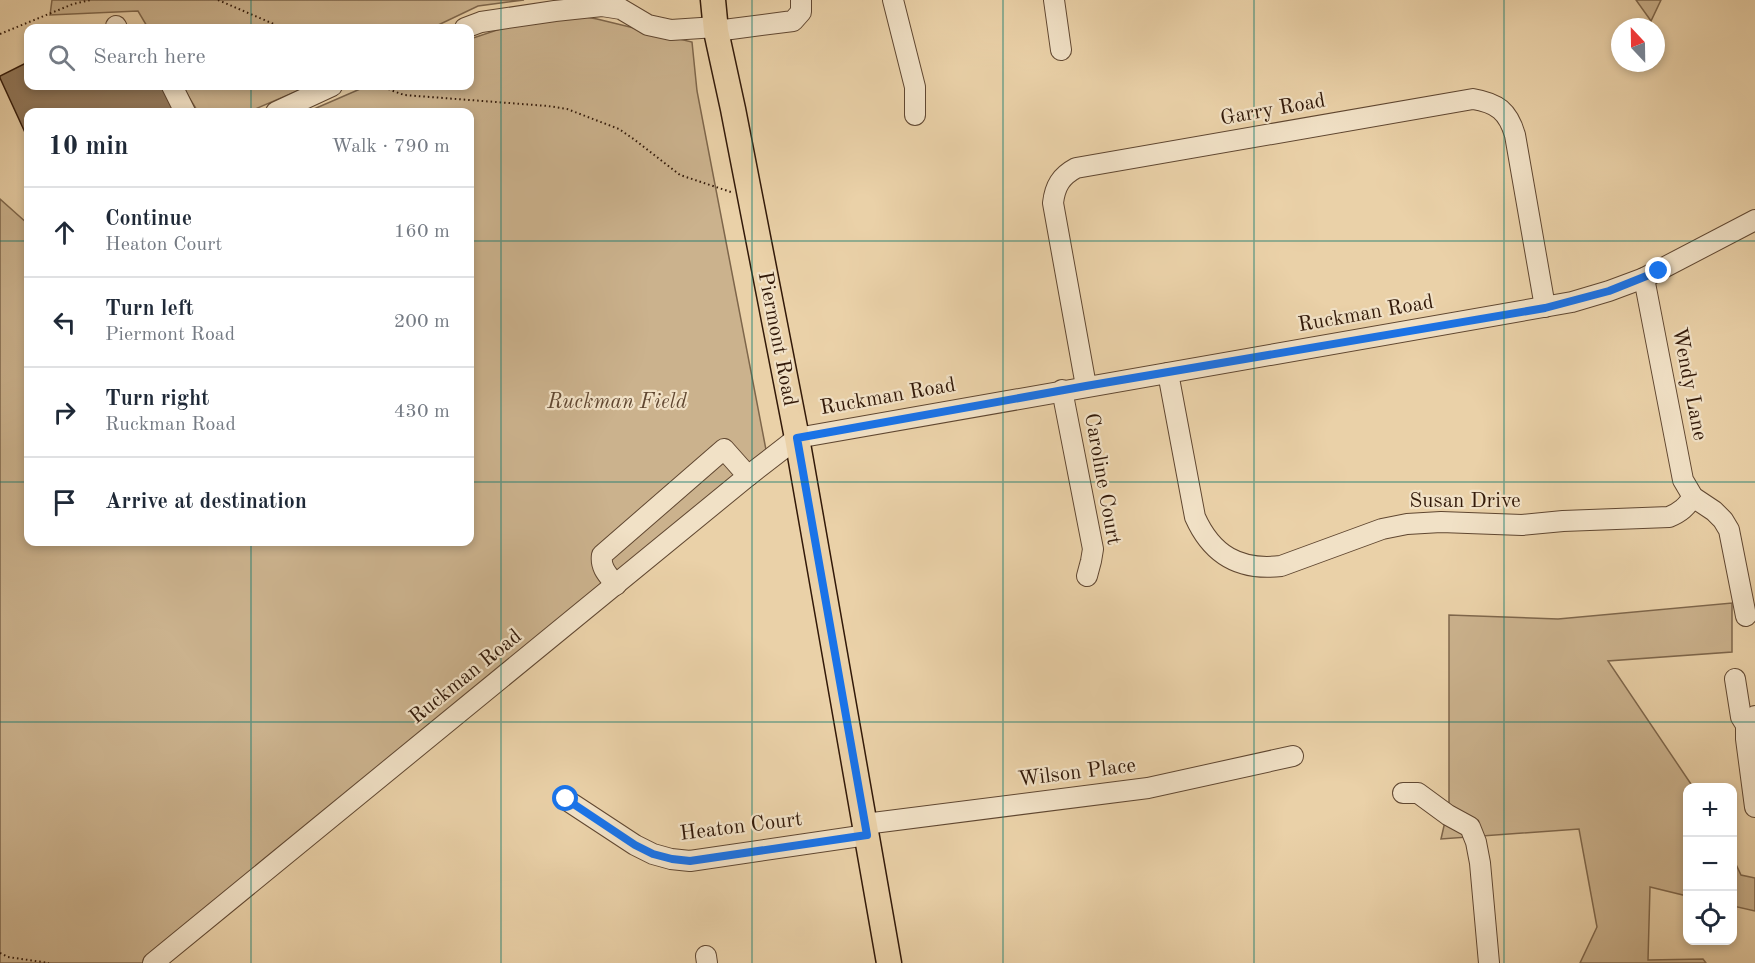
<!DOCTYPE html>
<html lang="en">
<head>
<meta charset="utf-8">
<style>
	:root { --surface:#fff; --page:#f6f6f7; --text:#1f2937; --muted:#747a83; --line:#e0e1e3 }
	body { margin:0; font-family:"Old Standard TT",serif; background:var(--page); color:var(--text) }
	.controls { position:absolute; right:18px; bottom:18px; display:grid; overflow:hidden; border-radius:12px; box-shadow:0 3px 9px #0003 }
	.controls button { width:54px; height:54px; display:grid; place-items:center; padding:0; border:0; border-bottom:2px solid var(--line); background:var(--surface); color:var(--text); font:30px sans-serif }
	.compass { position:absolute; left:1611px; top:18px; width:54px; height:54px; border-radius:50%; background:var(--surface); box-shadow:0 3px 9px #0003; rotate:338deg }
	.stop { position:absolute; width:18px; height:18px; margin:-14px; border:4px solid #1a73e8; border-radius:50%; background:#fff }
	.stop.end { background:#1a73e8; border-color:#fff; box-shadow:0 2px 6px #0008 }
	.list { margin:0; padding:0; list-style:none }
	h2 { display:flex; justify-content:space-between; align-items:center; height:78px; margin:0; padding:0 24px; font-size:26px }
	h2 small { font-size:20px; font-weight:400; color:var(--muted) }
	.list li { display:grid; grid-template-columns:39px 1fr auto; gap:18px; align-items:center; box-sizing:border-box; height:90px; padding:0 24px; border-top:2px solid var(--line) }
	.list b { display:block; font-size:22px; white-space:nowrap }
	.list p { margin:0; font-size:20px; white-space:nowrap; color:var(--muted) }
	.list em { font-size:20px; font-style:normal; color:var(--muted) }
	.icon { flex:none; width:33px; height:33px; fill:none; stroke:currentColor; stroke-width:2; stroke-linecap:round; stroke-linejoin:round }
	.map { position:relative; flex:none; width:1755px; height:963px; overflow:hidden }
	.search { position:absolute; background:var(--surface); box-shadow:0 3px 9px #0003; left:24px; top:24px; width:450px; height:66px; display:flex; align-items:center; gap:15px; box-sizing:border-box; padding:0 21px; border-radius:12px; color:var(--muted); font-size:22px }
	.panel { position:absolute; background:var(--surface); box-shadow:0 3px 9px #0003; left:24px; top:108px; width:450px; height:438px; border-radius:12px }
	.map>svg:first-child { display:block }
	.green { fill:#cbb28d; stroke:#7e664b; stroke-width:1.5 }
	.building { fill:#92795c; stroke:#321909; stroke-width:1.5 }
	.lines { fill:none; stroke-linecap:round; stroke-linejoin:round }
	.minor-casing { stroke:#604731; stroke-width:22 }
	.major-casing { stroke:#321909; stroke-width:27 }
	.path { stroke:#321909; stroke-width:2; stroke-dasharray:1.5 3; stroke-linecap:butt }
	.minor { stroke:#f1e1c6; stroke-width:20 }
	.major { stroke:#ead1a8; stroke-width:24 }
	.route { stroke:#1a73e8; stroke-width:8 }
	.grid { fill:none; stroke:#0f766e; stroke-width:1.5; stroke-opacity:0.55 }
	.labels { text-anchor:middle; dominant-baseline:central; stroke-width:4.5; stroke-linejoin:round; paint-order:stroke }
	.street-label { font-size:21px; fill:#321909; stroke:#f1e1c6 }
	.park-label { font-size:21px; font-style:italic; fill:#604731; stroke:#f1e1c6 }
</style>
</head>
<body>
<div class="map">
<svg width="1755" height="963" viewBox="0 0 1755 963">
	<rect width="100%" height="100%" fill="#ead1a8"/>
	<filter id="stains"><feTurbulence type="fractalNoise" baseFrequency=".00333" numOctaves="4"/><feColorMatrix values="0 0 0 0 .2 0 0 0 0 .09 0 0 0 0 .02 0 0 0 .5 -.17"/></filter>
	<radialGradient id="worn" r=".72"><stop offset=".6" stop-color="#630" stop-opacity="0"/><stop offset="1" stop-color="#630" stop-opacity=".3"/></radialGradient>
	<g class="green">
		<path d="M52,0H524L478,6L432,28H148L138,11L50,15Z"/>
		<path d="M1636,0H1661L1651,21Z"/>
		<path d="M555,11L597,19L692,42L697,91L767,455L157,963H0V199L28,224V542H470V112H307L367,86H470V39Z"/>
		<path d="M182,86H309L248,112H198Z"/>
		<path d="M1732,603V652L1608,661L1693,787L1688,788L1687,896L1650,887L1648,960L1703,959L1706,963H1580L1597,927L1579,829L1441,839L1449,804V615L1558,619Z"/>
		<path d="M1733,858L1741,875L1755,878V911L1733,906Z"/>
	</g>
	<path class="building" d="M28,62V86H168L175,110L170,112H28V139L0,78V76Z"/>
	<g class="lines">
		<defs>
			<g id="minor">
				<path d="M893,0L915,87V115"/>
				<path d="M1054,0L1061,50"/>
				<path d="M116,26L117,28"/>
				<path d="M465,28L481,22L555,11L602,6L621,9L648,25L671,30L716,27"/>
				<path d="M716,31L793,21L801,12V0"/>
				<path d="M172,86L185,112"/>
				<path d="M276,112L332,86"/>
				<path d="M1644,278L1683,480L1693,497L1714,511L1723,520L1729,530L1746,616"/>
				<path d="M1168,373L1195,517C1212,555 1239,571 1281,566L1382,529L1407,524L1441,522L1522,525L1563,521L1669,517C1681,512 1686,507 1693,497"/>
				<path d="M1086,386L1053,203C1055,186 1061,176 1076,168L1473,99C1497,103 1508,111 1515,135L1545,307"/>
				<path d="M1062,390L1093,549L1091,561L1087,576"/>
				<path d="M616,585C608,575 600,568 602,555L724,449L748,476"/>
				<path d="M1735,679L1741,717L1746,725"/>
				<path d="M1755,716L1746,725V739L1755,807"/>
				<path d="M1403,793H1418L1448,815L1470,827L1476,842L1480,863L1489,963"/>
				<path d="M565,799L635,845L653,854L671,859L690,861L867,835"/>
				<path d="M865,824L1148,788L1293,756"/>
				<path d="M706,956L707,963"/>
				<path d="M153,963L748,476L797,438L1572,302L1609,291L1644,278L1755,220"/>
			</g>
			<path id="major" d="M713,0L716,31L733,109L797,438L889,963"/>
		</defs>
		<use href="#minor" class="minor-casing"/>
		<use href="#major" class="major-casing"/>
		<g class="path">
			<path d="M218,0L283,28"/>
			<path d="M0,34L73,4L91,0"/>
			<path d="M380,86L404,95L548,106L567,109L619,129L635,140L680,175L731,192"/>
			<path d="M0,953L8,957L49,963"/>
		</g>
		<use href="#minor" class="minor"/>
		<use href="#major" class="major"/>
	</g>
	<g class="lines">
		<path class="route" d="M566,799L635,845L653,854L672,859L690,861L867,835L797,438L1086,386L1545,308L1609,291L1659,271"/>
	</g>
	<path class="grid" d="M251,0V28M501,0V963M752,0V963M1003,0V963M1254,0V963M1504,0V963M251,86V112M0,241H28M470,241H1755M0,482H28M470,482H1755M251,542V963M0,722H1755"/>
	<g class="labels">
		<g class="street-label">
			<text transform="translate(1273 110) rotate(-10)">Garry Road</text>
			<text transform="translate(1366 314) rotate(-10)">Ruckman Road</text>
			<text transform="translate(777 339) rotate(79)">Piermont Road</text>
			<text transform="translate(1689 384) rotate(79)">Wendy Lane</text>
			<text transform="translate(888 397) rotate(-10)">Ruckman Road</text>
			<text transform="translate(1102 479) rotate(80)">Caroline Court</text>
			<text x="1465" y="501">Susan Drive</text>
			<text transform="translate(466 677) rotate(-39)">Ruckman Road</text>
			<text transform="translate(1077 773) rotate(-7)">Wilson Place</text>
			<text transform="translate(741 827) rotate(-7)">Heaton Court</text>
		</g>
		<g class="park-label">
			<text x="617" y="402">Ruckman Field</text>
		</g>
	</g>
	<rect width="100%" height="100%" filter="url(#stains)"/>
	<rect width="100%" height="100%" fill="url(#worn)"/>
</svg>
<div class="controls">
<button>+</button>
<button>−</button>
<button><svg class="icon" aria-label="locate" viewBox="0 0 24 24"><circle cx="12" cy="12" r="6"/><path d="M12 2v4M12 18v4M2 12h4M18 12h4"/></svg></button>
</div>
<svg class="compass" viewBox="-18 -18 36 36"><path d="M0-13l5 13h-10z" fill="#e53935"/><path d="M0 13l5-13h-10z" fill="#747a83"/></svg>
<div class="stop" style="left:566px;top:799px"></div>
<div class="stop end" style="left:1659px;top:271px"></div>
<div class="search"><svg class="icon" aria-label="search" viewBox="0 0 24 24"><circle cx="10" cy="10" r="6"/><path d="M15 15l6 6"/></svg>Search here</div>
<section class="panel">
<h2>10 min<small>Walk · 790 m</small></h2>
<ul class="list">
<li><svg class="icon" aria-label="ahead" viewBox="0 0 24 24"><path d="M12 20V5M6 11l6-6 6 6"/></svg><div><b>Continue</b><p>Heaton Court</p></div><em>160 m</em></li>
<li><svg class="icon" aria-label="left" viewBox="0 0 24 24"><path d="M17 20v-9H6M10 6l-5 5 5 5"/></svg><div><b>Turn left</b><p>Piermont Road</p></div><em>200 m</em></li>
<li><svg class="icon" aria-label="right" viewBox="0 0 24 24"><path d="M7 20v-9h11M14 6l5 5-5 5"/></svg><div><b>Turn right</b><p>Ruckman Road</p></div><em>430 m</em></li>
<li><svg class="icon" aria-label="arrive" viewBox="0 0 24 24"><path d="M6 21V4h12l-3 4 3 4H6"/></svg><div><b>Arrive at destination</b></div></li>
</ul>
</section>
</div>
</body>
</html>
